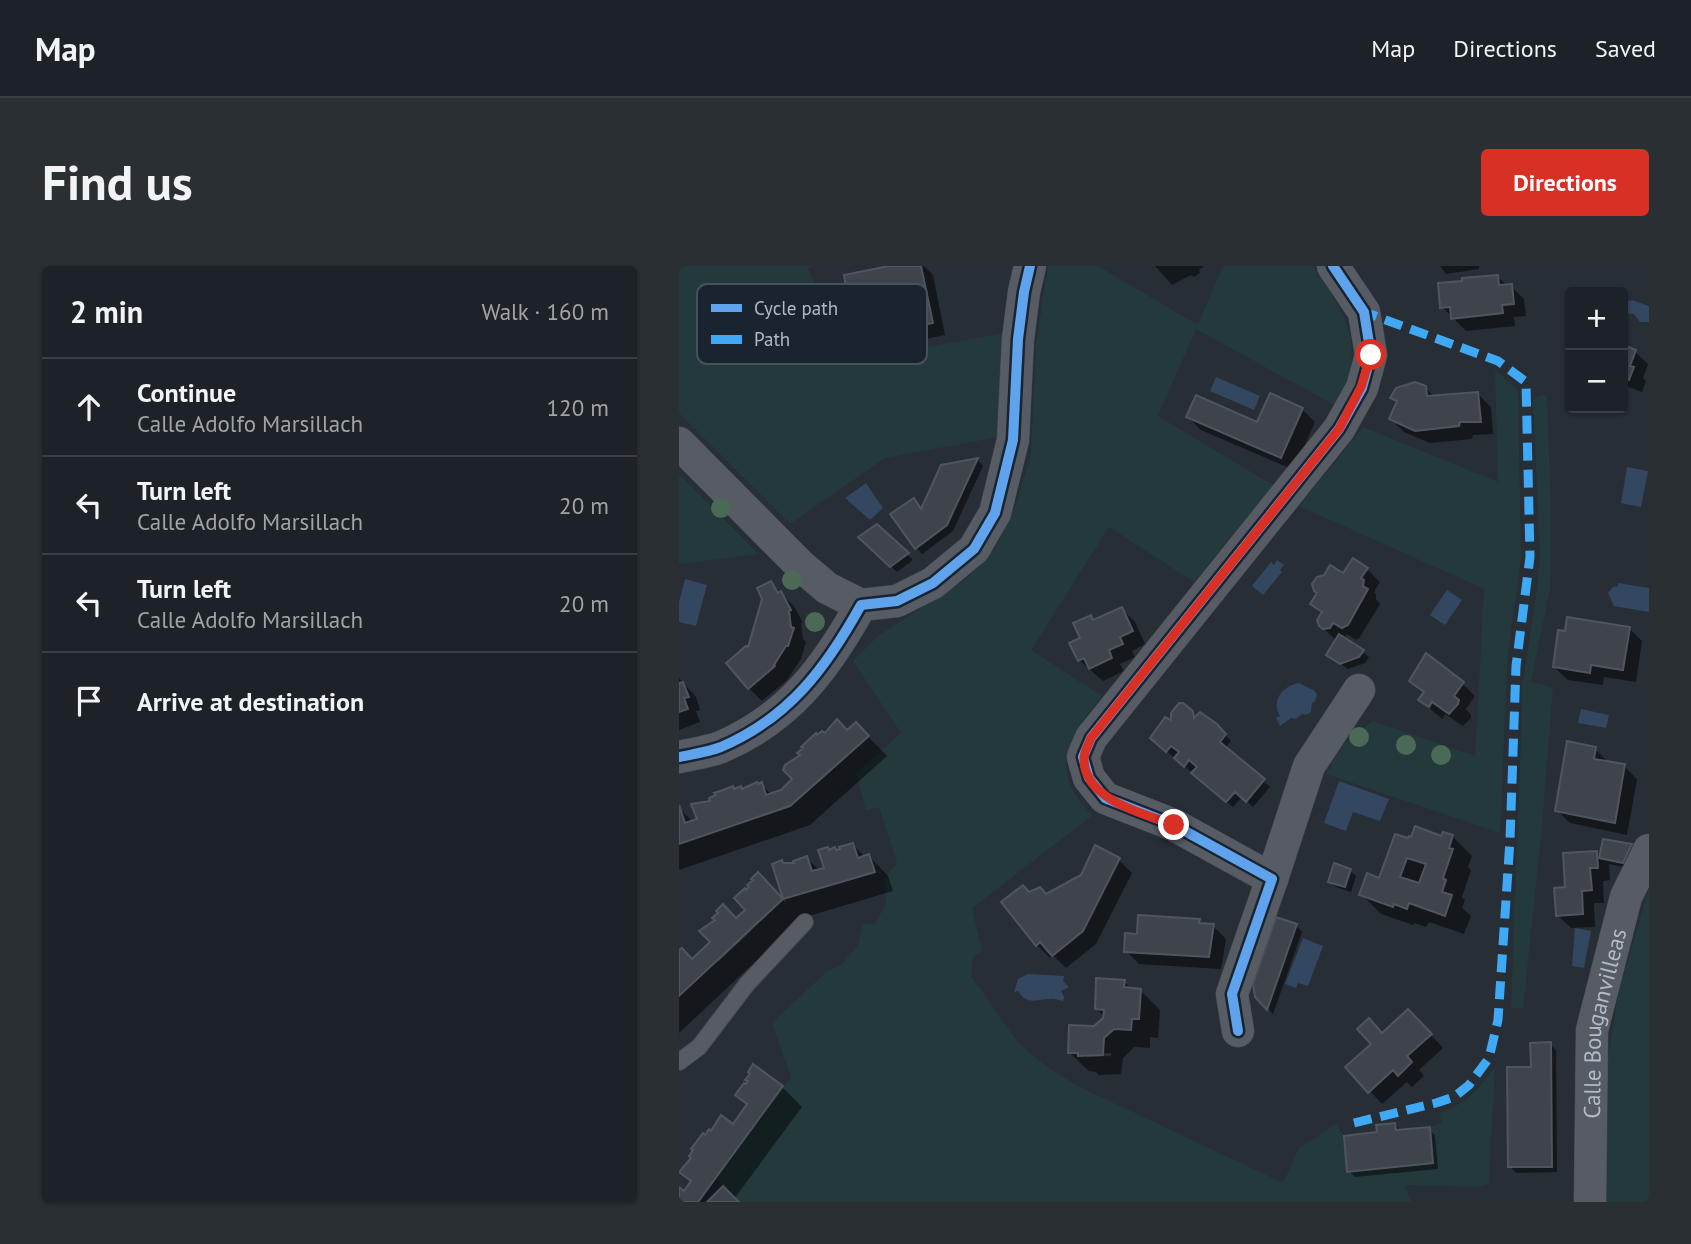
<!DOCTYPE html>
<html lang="en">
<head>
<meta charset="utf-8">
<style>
	:root { --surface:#1d2228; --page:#2a2f34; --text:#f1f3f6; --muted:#a0a4a8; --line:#3b3f45; --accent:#d93025 }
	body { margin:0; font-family:"PT Sans",sans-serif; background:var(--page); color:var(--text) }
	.controls { position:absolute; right:21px; top:21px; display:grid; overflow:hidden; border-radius:7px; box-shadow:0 2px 5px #0004 }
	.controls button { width:63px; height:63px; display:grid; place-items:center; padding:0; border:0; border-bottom:2px solid var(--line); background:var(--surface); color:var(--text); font:35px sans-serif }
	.stop { position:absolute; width:21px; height:21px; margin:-16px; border:5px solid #d93025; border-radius:50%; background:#fff }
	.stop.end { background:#d93025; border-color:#fff; box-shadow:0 2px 7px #0008 }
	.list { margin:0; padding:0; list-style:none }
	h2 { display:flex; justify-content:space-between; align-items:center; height:91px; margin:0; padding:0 28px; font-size:30px }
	h2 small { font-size:23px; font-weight:400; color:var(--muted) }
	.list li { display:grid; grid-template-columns:46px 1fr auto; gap:21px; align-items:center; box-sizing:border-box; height:98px; padding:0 28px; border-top:2px solid var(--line) }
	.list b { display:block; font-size:26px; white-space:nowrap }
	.list p { margin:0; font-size:23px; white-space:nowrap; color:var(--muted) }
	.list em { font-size:23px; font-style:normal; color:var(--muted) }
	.icon { flex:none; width:38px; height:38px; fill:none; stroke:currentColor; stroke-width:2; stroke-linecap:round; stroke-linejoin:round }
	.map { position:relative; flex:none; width:970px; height:936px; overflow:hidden; border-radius:7px }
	header { display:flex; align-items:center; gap:42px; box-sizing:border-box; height:98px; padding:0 35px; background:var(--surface); border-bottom:2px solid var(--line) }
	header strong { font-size:33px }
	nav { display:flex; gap:38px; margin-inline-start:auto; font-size:24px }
	.intro { display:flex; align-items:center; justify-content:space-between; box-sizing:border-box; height:168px; padding:0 42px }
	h1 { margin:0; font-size:49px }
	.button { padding:18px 32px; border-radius:7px; background:var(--accent); color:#fff; font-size:24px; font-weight:700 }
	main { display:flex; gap:42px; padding:0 42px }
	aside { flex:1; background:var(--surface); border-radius:7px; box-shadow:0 2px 5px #0004 }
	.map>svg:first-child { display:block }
	.green { fill:#24393c }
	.water { fill:#334760 }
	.shadow { fill:#0007; fill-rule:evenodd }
	.building { fill:#3f444c; stroke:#4f555e; stroke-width:2; fill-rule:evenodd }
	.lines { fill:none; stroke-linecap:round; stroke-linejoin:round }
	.service-casing { stroke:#454a51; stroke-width:18 }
	.minor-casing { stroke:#454a51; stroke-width:33 }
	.service { stroke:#575c64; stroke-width:16 }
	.minor { stroke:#575c64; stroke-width:32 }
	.quiet { stroke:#3fa9f5; stroke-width:9; stroke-dasharray:18 9; stroke-linecap:butt }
	.cycleway-casing { stroke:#1a2431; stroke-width:15 }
	.cycleway { stroke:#60a3ed; stroke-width:10 }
	.tree { fill:#4a6956 }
	.route { stroke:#d93025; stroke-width:9 }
	.labels { text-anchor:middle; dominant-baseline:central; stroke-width:7; stroke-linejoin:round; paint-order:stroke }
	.street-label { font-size:23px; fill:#b0bac8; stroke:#1a2431 }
	.key { fill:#1a2431; stroke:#47515e; stroke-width:2 }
	.key-label { font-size:19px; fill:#b0bac8 }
</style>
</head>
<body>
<header>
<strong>Map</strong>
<nav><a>Map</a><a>Directions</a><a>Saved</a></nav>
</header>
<div class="intro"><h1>Find us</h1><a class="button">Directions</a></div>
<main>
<aside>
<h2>2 min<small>Walk · 160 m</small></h2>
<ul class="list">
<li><svg class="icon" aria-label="ahead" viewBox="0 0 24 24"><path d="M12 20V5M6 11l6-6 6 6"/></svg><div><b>Continue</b><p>Calle Adolfo Marsillach</p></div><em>120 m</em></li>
<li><svg class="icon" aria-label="left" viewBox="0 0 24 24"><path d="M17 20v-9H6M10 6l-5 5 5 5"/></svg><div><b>Turn left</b><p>Calle Adolfo Marsillach</p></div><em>20 m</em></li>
<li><svg class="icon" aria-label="left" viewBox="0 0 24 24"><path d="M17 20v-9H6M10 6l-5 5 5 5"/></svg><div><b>Turn left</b><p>Calle Adolfo Marsillach</p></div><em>20 m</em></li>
<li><svg class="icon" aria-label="arrive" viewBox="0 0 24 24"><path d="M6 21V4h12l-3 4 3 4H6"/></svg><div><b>Arrive at destination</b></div></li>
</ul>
</aside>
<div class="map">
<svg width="970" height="936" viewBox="0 0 970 936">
	<rect width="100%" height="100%" fill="#272e36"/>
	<g class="green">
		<path d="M0,0H137L129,2L168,96L325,67L320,171L206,192L111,258L0,147Z"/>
		<path d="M369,0H419L519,59L544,0H634C655,31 680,64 671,104C669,117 662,129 657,140L517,63L479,150L594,219L515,316L430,261L352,384L423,430C390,471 367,505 414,549L293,642L303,685L294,691L292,711C308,730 318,749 333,768C350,791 377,807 401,821L604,917L620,882L657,858L665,870L669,906L754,897L751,861L763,857L760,847C789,836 799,826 816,800L810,918L797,921L725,919L733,936H60L37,912L112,811L93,757L147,706L163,698L179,679L184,657L196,658L207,638L205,613L218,597L200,541L187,545L177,507L222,467L174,395L199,370L289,312L310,289L323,270L339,233L352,187L357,79Z"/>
		<path d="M816,104L839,124L842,293L829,386L821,567L647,508C659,482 671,470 694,455L796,490L805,323L620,240L684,161L819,216Z"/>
		<path d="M860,130H868L872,250L871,323L852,416L874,421L863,561L844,743L832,742L844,415L858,324L861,288L854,134Z"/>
		<path d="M0,208L80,288L0,298Z"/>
		<path d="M970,623V936H926L925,815L940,724Z"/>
	</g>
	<g class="water">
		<path d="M953,34L970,40V56H961L955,48L944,47V36Z"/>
		<path d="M537,111L581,130L575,144L531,125Z"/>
		<path d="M948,201L969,205L962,241L942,237Z"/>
		<path d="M187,217L204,242L191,254L166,232Z"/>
		<path d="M598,294L605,299L601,304L603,306L584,329L573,320L592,296L595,299Z"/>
		<path d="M6,313L28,319L17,360L0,356V336Z"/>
		<path d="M939,317L970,322V346L935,340L929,327L934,321L939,320Z"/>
		<path d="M768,324L783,334L766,359L751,349Z"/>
		<path d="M620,417L636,425L638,429L636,435L633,437L632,446L627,449L623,448L617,453L612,452L601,460L597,452L601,450C592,435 603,420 620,417Z"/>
		<path d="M902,443L930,449L927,462L899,457Z"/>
		<path d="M660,515L710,533L701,555L674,546L667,565L645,557Z"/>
		<path d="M896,662L912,665L905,702L893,700Z"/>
		<path d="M624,672L644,680L629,720L619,717L617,722L606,718Z"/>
		<path d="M349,708L385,710L384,715L390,721L382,725L385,731L384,735C380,735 376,732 372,733C358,733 348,740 339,725L335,726L339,713Z"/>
	</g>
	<g class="shadow">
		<path d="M219,0H245L254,9L266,69L218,79L219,82L192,87L179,74L177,64L173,60Z"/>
		<path d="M476,0H525L520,4L521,7L515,11L512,9L493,19Z"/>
		<path d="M761,0H800V3L767,8Z"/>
		<path d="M819,11L828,20H832L845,33L847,50L835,51L836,60L787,65L763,41Z"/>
		<path d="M944,74L969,98L964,112L967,115L963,126L944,119Z"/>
		<path d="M742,118L756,131L799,128L812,141L814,168L794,169L793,173L751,177L725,166L712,153L719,138L713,132L728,119Z"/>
		<path d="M623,143L636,156L615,204L522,164L509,151L579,158Z"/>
		<path d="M299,194L304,200L274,265L243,288L237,281L235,234L243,244L263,201Z"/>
		<path d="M197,260L234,294L218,306L182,271Z"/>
		<path d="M688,303L701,316L695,326L697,328V333L701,338L681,371L677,374L668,368L665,373L690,391L686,397L669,403L649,389L658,375L641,359L643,348L633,338L665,310Z"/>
		<path d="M92,317L115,340L124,357H122L124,373L127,376L122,393L108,414L83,435L70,422L71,383Z"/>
		<path d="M443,343L456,356L466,378L453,385L456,391L441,398L445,405L424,415L400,394L403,373L411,351L416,355Z"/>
		<path d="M950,362L963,375L957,416L925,411L924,419L889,414L875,401Z"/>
		<path d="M0,412L17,431L21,444L17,445L21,456L0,464Z"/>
		<path d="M732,415L783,417L796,430L787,443L792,449V452L784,460L766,448L763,453L741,434L745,428Z"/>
		<path d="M504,439L518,452L544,467L552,475L546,482L591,521L574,541L563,531L554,541L479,478Z"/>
		<path d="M177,458L208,490L131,559L0,604V542L14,556L20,554L15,539L26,536L28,537L56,525H64L82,518L93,529L103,525L116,514L123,490L146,469L169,466Z"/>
		<path d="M916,483L929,496L945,500L958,513L948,569L891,557L878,544Z"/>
		<path d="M765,568L774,571L793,590L789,601L792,604L783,631L786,634L783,642L792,650L785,668L750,656L747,661L735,657L734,659L702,648L682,628L701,614L730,574L763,572Z"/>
		<path d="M174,579L186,591L190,590L209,610L214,625L123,652L0,767V687L13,695L68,644V626L79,608L107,637L96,599H118L128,592L141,605L147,603L150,585L158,586ZM70,663L72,665L39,696L37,694Z"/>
		<path d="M952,580L958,586L950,602L930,598L931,614L924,615L925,637H915L916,661L892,662L878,649L918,586L922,591Z"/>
		<path d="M440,594L453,607L417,678L387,702L374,689L371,692L358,679L367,630Z"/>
		<path d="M671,604L677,610L672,626L657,621L651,615Z"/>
		<path d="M520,654L525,659L534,660L547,673L542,703L460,698L447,685L460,669Z"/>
		<path d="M617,659L623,666L594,748L578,730Z"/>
		<path d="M445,715L453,724H461L481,744L479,772L471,771V782L455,781L444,792L442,808L420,809L417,806L410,805L390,786L427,752L417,743ZM432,787V790L408,791V788Z"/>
		<path d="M742,758L764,782L740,804L745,810L733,821L728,816L703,838L691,825L704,769Z"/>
		<path d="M871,778L877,784L878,906L837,907L831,900L853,803Z"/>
		<path d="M75,801L103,821L123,841L55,933L58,936H0V923L5,927L13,917L2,905L55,860L69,840L58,829L67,821Z"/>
		<path d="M716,858L723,866L750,863L756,869L759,903L676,911L670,905L700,868Z"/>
	</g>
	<g class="building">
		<path d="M210,0H242L254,57L206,66L207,69L177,75L175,61H172L165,50L171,46L165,9Z"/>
		<path d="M819,9L820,19L833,18L835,38L823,39L824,47L772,53L771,41L761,42L759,17L783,15V12Z"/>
		<path d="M944,72L947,73L945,79L957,84L951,100L955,101L950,114L944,112Z"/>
		<path d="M736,116L747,120L748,130L799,126L802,156H781L780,160L736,165L710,153L718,135L711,132L717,122Z"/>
		<path d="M591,127L624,142L602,192L507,151L517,129L578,156Z"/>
		<path d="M299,192L268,259L236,283L211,248L235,232L242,243L262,199Z"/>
		<path d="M198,258L230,287L211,301L179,271Z"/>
		<path d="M674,292L689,302L682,312L685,314L684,320L689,323L669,359L663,362L654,357L651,362L644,363L640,360L638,354L643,346L631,338L638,327L635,325L633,318L638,311L645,309L651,299L664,307Z"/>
		<path d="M92,315L99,327L102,325L112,344L110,345L112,361L115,362L109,380H107L95,399L96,400L69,423L47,397L67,380L69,381L83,333L78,322Z"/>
		<path d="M443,341L454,365L441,371L444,378L430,384L433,392L410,403L405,392L399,395L390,377L401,372L394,357L412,349L414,354Z"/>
		<path d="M888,351L951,361L944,404L912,399L911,407L874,401L879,364L886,365Z"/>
		<path d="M660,368L685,384L680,391L661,398L647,389Z"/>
		<path d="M747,387L785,416L775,430L780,434L779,438L770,448L753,436L750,441L739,434L745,426L730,415Z"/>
		<path d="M4,416L10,431L5,432L9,443L0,446V417Z"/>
		<path d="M500,437H504L514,445L515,452L521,446L538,458L547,468L541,476L586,513L567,536L556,526L547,536L512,507L518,501L510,494L505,501L495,492L500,486L492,480L487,486L471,472L486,451L492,454V447Z"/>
		<path d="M158,453L168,464L177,456L190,470L111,540L0,578V539L6,557L18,553L12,538L31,535L30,532L37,529L35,527L44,524L54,520L55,523L62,520L63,523L78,516L79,518L83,516L87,529L102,524L113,513L104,504L106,499L121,489L118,487L124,482L122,481L137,467L138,469L143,465L146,467Z"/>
		<path d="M888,475L917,481L915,493L946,498L936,557L876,545Z"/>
		<path d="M736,560L762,570L764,566L774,569L770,582L774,583L764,612L767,614L763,626L773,629L766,650L730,637L728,643L715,638L714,641L680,629L688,607L700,612L716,568L729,572L730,570L732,571ZM728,592L747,598L740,617L721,611Z"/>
		<path d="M924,573L953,578L944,597L920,592Z"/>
		<path d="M174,577L179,592L190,588L196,606L104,633L93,598L103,594L104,597H115L114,595L128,590L133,605L145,602L139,584L149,581L150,584L156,581L157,584L161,583L160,581Z"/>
		<path d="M416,579L441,592L404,665L373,690L361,676L357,680L322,636L344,619L350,626L361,621L367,628L402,609Z"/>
		<path d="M918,585L919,602H911L913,624L903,625L904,648L877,650L875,622L886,621L884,587Z"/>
		<path d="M655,597L672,603L666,621L649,616Z"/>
		<path d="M79,606L104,633L0,730V684L3,682L13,693L31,676L20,665L36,654L33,652L39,647L37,645L44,638L57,652L66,644L55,632L66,622L67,624L70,621L68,619L74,614L72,613Z"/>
		<path d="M459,649L521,653L520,657L535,658L530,691L445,686L446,667L458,668Z"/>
		<path d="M597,651L618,658L588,744L576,731L574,718Z"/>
		<path d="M417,712L446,714L445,721L462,723L460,753H453L452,764L435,763L425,772L424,789L399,790V787H389L390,759L415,760L424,752L425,744L416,743Z"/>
		<path d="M729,743L753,768L728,790L733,796L719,810L714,804L689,827L666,801L692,778L678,763L690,752L703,767Z"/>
		<path d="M872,776L873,901H829L828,801H852L851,777Z"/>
		<path d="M74,798L104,820L19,936H0V921L5,925L12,915L0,906L12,892L10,890L14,884L12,883L24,867L26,869L30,863L32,865L42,849L54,858L68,838L56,829L65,817L67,818L69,815L66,814L71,808L69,806Z"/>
		<path d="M716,857L717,864L751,861L754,897L668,906L665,870L698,866L697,859Z"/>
		<path d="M44,920L60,936H28Z"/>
	</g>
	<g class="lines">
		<defs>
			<path id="service" d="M0,796L20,781L68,718L126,656"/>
			<g id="minor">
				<path d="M0,177L121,299L148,322L182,339"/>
				<path d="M0,491C14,488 29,486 42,481C110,452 147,402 182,339L218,335L254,317L295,283L316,247L334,174L339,73L345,26L351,0"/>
				<path d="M593,613L630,500L680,424"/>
				<path d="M559,765L553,728L593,613L495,559L426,532L410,512L404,491L412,472L660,163L683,122L692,89L685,46L654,0"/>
				<path id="s1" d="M911,936L913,764L947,631L970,584"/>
			</g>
		</defs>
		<use href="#service" class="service-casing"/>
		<use href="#minor" class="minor-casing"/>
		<use href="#service" class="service"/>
		<use href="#minor" class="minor"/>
		<path class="quiet" d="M675,857L757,837L775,831L790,819L810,792L819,754L831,574L837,400L851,291L847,116L819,95L685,46"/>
		<defs>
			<g id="cycleway">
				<path d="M0,491C14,488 29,486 42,481C110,452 147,402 182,339L218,335L254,317L295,283L316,247L334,174L339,73L345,26L351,0"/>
				<path d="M559,765L553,728L593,613L495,559L426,532L410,512L404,491L412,472L660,163L683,122L692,89L685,46L654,0"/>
			</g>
		</defs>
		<use href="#cycleway" class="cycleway-casing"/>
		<use href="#cycleway" class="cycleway"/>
	</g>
	<g class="tree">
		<circle cx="42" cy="242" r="10"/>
		<circle cx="113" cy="314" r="10"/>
		<circle cx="136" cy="356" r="10"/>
		<circle cx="680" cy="471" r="10"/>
		<circle cx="727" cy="479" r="10"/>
		<circle cx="762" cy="489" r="10"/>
	</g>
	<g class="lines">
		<path class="route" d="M495,559C464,547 404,534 405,492C405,486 410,477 412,472L660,163L682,121L692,89"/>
	</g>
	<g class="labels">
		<g class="street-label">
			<text stroke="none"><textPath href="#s1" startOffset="180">Calle Bouganvilleas</textPath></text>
		</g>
	</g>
	<rect x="18" y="18" width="230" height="80" rx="10" class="key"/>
	<rect x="32" y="38" width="31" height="8" fill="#60a3ed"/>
	<rect x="32" y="69" width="31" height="9" fill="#3fa9f5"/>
	<g class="key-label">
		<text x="75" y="49">Cycle path</text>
		<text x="75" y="80">Path</text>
	</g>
</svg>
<div class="controls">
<button>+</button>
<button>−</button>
</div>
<div class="stop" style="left:692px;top:89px"></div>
<div class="stop end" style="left:495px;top:559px"></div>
</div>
</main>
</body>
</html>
